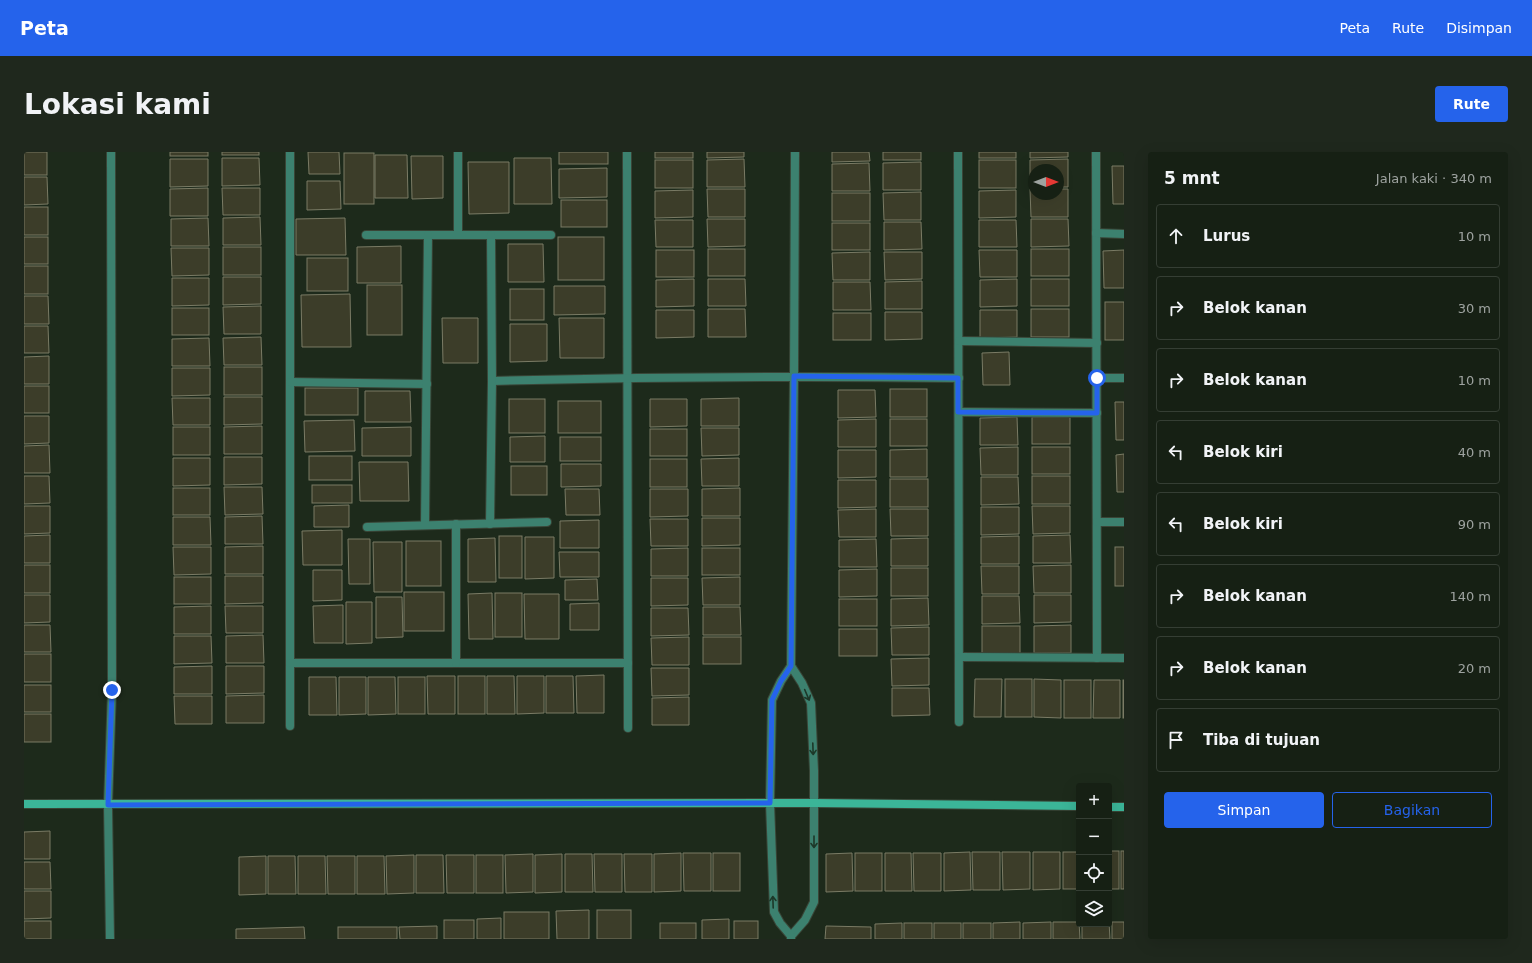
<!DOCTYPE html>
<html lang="id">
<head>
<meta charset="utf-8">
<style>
	:root { --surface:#162014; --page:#1f281d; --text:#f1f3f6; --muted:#9ea3a0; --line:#353e34; --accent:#2563eb }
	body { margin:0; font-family:"DejaVu Sans",sans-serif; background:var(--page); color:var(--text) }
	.controls { position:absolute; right:12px; bottom:12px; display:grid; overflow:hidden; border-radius:4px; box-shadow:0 4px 16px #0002 }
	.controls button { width:36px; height:36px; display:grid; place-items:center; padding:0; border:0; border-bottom:1px solid var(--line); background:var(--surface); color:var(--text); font:20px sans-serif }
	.compass { position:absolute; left:1004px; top:12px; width:36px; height:36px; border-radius:50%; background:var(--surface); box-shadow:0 4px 16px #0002; rotate:90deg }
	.stop { position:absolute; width:12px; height:12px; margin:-9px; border:3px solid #2563eb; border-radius:50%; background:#fff }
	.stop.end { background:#2563eb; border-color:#fff; box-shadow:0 1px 4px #0008 }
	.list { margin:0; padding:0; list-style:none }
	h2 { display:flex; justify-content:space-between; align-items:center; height:52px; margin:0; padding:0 16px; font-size:17px }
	h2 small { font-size:13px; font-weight:400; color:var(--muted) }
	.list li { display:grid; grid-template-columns:26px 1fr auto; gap:12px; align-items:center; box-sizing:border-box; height:64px; margin:0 8px 8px; padding:0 8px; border:1px solid var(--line); border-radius:4px }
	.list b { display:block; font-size:15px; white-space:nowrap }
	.list em { font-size:13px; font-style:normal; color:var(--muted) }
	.actions { display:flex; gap:8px; padding:12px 16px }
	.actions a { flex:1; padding:9px 0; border:1px solid var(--accent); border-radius:4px; text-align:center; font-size:14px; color:var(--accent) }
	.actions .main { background:var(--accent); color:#fff }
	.icon { flex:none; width:22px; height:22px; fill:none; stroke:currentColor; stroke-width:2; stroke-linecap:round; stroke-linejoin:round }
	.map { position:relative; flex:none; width:1100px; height:787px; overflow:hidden; border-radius:4px }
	header { display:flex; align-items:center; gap:24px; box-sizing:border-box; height:56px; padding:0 20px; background:var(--accent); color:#fff }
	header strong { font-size:19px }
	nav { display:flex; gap:22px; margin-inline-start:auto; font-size:14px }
	.intro { display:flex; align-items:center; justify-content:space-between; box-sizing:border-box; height:96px; padding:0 24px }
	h1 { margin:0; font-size:28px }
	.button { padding:10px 18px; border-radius:4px; background:var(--accent); color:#fff; font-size:14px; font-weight:700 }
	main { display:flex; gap:24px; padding:0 24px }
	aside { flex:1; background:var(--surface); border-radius:4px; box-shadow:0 4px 16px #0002 }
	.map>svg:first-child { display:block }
	.building { fill:#3c3d29; stroke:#7a7b65 }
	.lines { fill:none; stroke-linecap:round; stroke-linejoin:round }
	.street-casing { stroke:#394537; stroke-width:10 }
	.secondary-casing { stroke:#394537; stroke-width:10 }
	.street { stroke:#3c816f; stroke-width:8 }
	.secondary { stroke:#3bb598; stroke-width:8 }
	.oneway { stroke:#1d3829 }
	.route { stroke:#2563eb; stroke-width:5 }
</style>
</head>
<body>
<header>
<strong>Peta</strong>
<nav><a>Peta</a><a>Rute</a><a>Disimpan</a></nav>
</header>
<div class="intro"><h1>Lokasi kami</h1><a class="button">Rute</a></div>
<main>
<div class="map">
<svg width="1100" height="787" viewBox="0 0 1100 787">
	<rect width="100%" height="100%" fill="#1d2a1b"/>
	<g class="building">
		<rect x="0" y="0" width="23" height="23"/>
		<rect x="146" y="0" width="38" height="4"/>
		<rect x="198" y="0" width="37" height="3"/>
		<path d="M284,0H315L316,22H285Z"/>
		<rect x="535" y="0" width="49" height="12"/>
		<rect x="631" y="0" width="38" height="6"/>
		<path d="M683,0H720V5L683,6Z"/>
		<path d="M808,0H845L846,9L808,10Z"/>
		<rect x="859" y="0" width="38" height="8"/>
		<rect x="955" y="0" width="37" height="6"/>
		<path d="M1006,0H1044V5L1006,6Z"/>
		<rect x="320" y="1" width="30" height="51"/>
		<path d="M351,3H383L384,46H351Z"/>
		<path d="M387,4H419V46L388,47Z"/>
		<path d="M198,6H235L236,33L198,34Z"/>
		<path d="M490,6H527L528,52H490Z"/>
		<path d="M146,7H184V34L146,35Z"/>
		<path d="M720,7L721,35H683V8Z"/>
		<path d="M1044,7V35H1034V18H1010V35H1006V8Z"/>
		<rect x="631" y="8" width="38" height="28"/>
		<rect x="955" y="8" width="37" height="28"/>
		<path d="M444,10H485V61L445,62Z"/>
		<path d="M897,10V38H859V11Z"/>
		<path d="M845,11L846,39H808V12Z"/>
		<path d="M1088,14H1100V52H1089Z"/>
		<path d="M583,16V45L535,46V17Z"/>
		<path d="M0,25H23L24,52L0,53Z"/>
		<path d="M283,29H316L317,57L283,58Z"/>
		<path d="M184,36V64H146V37Z"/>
		<path d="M198,36H236V63H199Z"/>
		<path d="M683,37H721V65H684Z"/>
		<path d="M1006,37H1010V42H1034V37H1044V65H1007Z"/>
		<path d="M669,38V65L631,66V39Z"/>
		<path d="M992,38V65L955,66V39Z"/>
		<path d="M897,40V68H860L859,41Z"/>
		<rect x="808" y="41" width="38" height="28"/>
		<rect x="537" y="48" width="46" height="27"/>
		<rect x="0" y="55" width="24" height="28"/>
		<path d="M236,65L237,93H199V66Z"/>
		<path d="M184,66L185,94H147V67Z"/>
		<path d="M321,66L322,103H272V67Z"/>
		<path d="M683,67H721V94L684,95Z"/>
		<path d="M1007,67H1044L1045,94L1007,95Z"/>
		<path d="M631,68H669V95H632Z"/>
		<path d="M955,68H992L993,95H955Z"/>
		<path d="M860,70H897L898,97L860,98Z"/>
		<rect x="808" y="71" width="38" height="27"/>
		<rect x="0" y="85" width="24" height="27"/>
		<rect x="534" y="85" width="46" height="43"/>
		<path d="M484,92H519L520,130H484Z"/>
		<path d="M377,94V131H333V95Z"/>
		<rect x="199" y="95" width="38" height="28"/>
		<path d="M147,96H185V123L148,124Z"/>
		<rect x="684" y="97" width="37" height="27"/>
		<rect x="1007" y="97" width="38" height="27"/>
		<rect x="632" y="98" width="38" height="27"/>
		<path d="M955,98H993V125H956Z"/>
		<path d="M1100,98V136H1080L1079,99Z"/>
		<path d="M846,100V128H809L808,101Z"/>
		<path d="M860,100H898V127L861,128Z"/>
		<rect x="283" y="106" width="41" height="33"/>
		<rect x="0" y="114" width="24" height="28"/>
		<path d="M199,125H237V152L199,153Z"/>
		<path d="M148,126H185V153L148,154Z"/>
		<path d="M670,127V154L632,155V128Z"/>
		<path d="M684,127H721L722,154H684Z"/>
		<path d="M993,127V154L956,155V128Z"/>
		<rect x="1007" y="127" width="38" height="27"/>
		<path d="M898,129V157H861V130Z"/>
		<path d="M809,130H846L847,158H809Z"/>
		<rect x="343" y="133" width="35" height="50"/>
		<path d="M530,134H581V162L530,163Z"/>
		<rect x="486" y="137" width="34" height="31"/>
		<path d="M326,142L327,195H278L277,143Z"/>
		<path d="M0,144H24L25,172H0Z"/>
		<rect x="1081" y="150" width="19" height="38"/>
		<path d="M237,154V182H200L199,155Z"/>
		<rect x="148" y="156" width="37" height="27"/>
		<path d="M684,157H721L722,185H684Z"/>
		<rect x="1007" y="157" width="38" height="28"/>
		<path d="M632,158H670V185L632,186Z"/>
		<path d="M956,158H993V185L956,186Z"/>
		<path d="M861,160H898V187L861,188Z"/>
		<rect x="809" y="161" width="38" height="27"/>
		<path d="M418,166H454V211H419Z"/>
		<path d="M535,166H580V206H536Z"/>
		<path d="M486,172H523V209L486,210Z"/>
		<path d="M0,174H24L25,201H0Z"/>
		<path d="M237,185L238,213H200L199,186Z"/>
		<path d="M185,186L186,214H148V187Z"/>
		<path d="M985,200L986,233H959L958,201Z"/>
		<path d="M25,204V232H0V205Z"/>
		<rect x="200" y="215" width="38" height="28"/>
		<path d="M148,216H186V243L148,244Z"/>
		<rect x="0" y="234" width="25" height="27"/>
		<rect x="281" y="236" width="53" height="27"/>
		<rect x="866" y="237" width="37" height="28"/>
		<path d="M814,238H851L852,265L814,266Z"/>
		<path d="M341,239H386L387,270H341Z"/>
		<path d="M200,245H238V272L200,273Z"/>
		<path d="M148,246H186V273H149Z"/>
		<path d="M715,246V274H677V247Z"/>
		<rect x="485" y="247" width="36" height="34"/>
		<path d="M626,247H663V274L626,275Z"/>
		<rect x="534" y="249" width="43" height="32"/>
		<path d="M1091,250H1100V288H1092Z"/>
		<path d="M0,264H25V291L0,292Z"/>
		<path d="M993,265L994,293H956V266Z"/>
		<rect x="1008" y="265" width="38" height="27"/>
		<path d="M852,267V295H814V268Z"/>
		<rect x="866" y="267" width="37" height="27"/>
		<path d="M330,268L331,299L281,300L280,269Z"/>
		<path d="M238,274V302H200V275Z"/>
		<rect x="149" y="275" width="37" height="28"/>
		<path d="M387,275V304H338V276Z"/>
		<path d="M677,276H715V303L678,304Z"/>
		<rect x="626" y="277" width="37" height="27"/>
		<path d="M521,284V310H486V285Z"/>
		<rect x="536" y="285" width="41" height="24"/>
		<path d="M25,293L26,321H0V294Z"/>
		<path d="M994,295V323H957L956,296Z"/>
		<rect x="1008" y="295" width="38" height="27"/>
		<path d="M903,297V325H866V298Z"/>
		<path d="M814,298H852V325L814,326Z"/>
		<path d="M1100,302V340H1093L1092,303Z"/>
		<rect x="285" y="304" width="43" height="24"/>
		<path d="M200,305H238V332L200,333Z"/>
		<path d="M149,306H186V333L149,334Z"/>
		<path d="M715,306V334H678L677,307Z"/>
		<rect x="626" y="307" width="37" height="28"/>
		<path d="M335,310H384L385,349H336Z"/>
		<path d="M537,312H577V334L537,335Z"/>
		<rect x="487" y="314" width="36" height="29"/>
		<path d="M0,324H25L26,351L0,352Z"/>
		<rect x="1008" y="324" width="38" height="28"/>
		<path d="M957,325H994L995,352L957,353Z"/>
		<rect x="866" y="327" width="38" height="28"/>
		<path d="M814,328H852V355L814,356Z"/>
		<rect x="288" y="333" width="40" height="18"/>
		<path d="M200,335H238L239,362L201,363Z"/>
		<rect x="149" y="336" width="37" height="27"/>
		<path d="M716,336V364H678V337Z"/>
		<path d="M541,337H575L576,363H542Z"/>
		<path d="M626,337H664V364L626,365Z"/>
		<path d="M325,353V375H290V354Z"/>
		<path d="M0,354H26V381L0,382Z"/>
		<path d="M1008,354H1046V381L1009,382Z"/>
		<path d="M957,355H995V382L957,383Z"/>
		<path d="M852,357V385H815L814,358Z"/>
		<path d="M866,357H904V384H867Z"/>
		<path d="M238,364L239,392H201V365Z"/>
		<path d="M149,365H186L187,393H149Z"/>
		<path d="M678,366H716V393L678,394Z"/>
		<path d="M626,367H664V394H627Z"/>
		<path d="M575,368V396H536V369Z"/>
		<path d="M318,378V413H279L278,379Z"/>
		<path d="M26,383V411H0V384Z"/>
		<path d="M1046,383L1047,411H1009V384Z"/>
		<rect x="475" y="384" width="23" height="42"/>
		<path d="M995,384V412H957V385Z"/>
		<path d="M501,385H530V426L501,427Z"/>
		<path d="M471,386L472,430H444V387Z"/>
		<path d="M904,386V414H867V387Z"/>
		<path d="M324,387H346V432H325Z"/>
		<path d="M852,387L853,415H815V388Z"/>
		<rect x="382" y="389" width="35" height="45"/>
		<path d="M349,390H378V440H350Z"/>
		<path d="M239,394V422H201V395Z"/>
		<path d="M149,395H187V422L150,423Z"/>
		<rect x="1091" y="395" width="9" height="39"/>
		<path d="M664,396V424H627V397Z"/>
		<rect x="678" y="396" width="38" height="27"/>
		<path d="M535,400H575V425H536Z"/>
		<rect x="0" y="413" width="26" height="28"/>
		<path d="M1047,413V441H1010L1009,414Z"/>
		<path d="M957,414H995V442H958Z"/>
		<rect x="867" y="416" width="37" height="28"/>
		<path d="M853,417V444L815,445V418Z"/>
		<path d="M289,418H318V448L289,449Z"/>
		<path d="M201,424H239V451L201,452Z"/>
		<rect x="150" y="425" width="37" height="27"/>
		<path d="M716,425V453H679L678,426Z"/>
		<path d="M627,426H664V453L627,454Z"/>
		<path d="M573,427L574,448H541V428Z"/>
		<rect x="380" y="440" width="40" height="39"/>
		<path d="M468,441L469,487H445L444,442Z"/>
		<rect x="471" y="441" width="27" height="44"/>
		<path d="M500,442H535V487H501Z"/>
		<path d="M0,443H26V470L0,471Z"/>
		<path d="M1010,443H1047V470L1010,471Z"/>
		<path d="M958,444H995L996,471L958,472Z"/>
		<path d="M352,445H378L379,485L352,486Z"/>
		<path d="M904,446L905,473L867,474V447Z"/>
		<rect x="815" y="447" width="38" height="27"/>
		<path d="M322,450H348V491L322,492Z"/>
		<path d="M575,451V478H546V452Z"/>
		<path d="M319,453V491H290L289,454Z"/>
		<path d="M187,454V482H150V455Z"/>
		<path d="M201,454H239V481H202Z"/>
		<path d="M679,455H716L717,483H679Z"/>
		<path d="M627,456H664L665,483L627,484Z"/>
		<path d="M0,473H26L27,500H0Z"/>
		<path d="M1047,473V501H1010V474Z"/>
		<rect x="958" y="474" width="38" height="28"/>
		<path d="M905,475V503H868L867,476Z"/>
		<rect x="815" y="477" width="38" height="27"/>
		<path d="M239,483L240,511H202V484Z"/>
		<path d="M150,484H187L188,511L150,512Z"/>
		<path d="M665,485V513H628L627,486Z"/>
		<rect x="679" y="485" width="38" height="27"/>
		<rect x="0" y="502" width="27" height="28"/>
		<path d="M905,506V533L868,534L867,507Z"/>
		<path d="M188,514V542H150V515Z"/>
		<path d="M202,514H240V541L202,542Z"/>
		<path d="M627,516H665V543L628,544Z"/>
		<path d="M580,523V561H553L552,524Z"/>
		<path d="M403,524H431V562H404Z"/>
		<rect x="434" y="524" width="27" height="38"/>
		<path d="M463,524H490L491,562H463Z"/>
		<path d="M493,524H520V561L493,562Z"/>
		<path d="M522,524H549L550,561H522Z"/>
		<path d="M285,525H312L313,563H285Z"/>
		<path d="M315,525H342V562L315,563Z"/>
		<path d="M344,525H371L372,562L344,563Z"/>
		<rect x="374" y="525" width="27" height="37"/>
		<path d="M951,527H978L977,565H950Z"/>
		<rect x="981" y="527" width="27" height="38"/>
		<path d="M1010,527L1037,528V566L1010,565Z"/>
		<rect x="1040" y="528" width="27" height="38"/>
		<path d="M1070,528H1096V566H1069Z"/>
		<rect x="1099" y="528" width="1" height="38"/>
		<rect x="0" y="533" width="27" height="27"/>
		<path d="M868,536H905L906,563L868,564Z"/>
		<path d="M240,543V571H202V544Z"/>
		<path d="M150,544H188V572H151Z"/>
		<path d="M665,545V573H628V546Z"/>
		<rect x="0" y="562" width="27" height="28"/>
		<path d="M26,679V707H0V680Z"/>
		<rect x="1085" y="699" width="10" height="38"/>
		<rect x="1097" y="699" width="3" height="38"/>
		<path d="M946,700L947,738L920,739V701Z"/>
		<path d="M948,700H976V738H949Z"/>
		<path d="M978,700H1006V737L979,738Z"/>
		<path d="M1009,700H1036V737L1009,738Z"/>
		<rect x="1039" y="700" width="16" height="37"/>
		<path d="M657,701V739L630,740V702Z"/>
		<path d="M659,701H687V739H660Z"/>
		<rect x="689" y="701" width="27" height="38"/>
		<path d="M828,701L829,739L802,740V702Z"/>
		<rect x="831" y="701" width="27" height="38"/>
		<path d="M861,701H887L888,739H861Z"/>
		<path d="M889,701H917V739H890Z"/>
		<path d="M509,702V740L482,741L481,703Z"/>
		<path d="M538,702V740L511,741V703Z"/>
		<path d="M541,702H568L569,740H541Z"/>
		<path d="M570,702H598V740H571Z"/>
		<path d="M600,702H628V740H601Z"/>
		<path d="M390,703V741L363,742L362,704Z"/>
		<path d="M392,703H419L420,741H392Z"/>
		<path d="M422,703H450V741H423Z"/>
		<rect x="452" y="703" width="27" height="38"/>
		<path d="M242,704V742L215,743V705Z"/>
		<path d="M244,704H271L272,742H244Z"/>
		<path d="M274,704H301L302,742H274Z"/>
		<path d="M303,704H331V742H304Z"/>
		<path d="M333,704H360L361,742H333Z"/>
		<path d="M0,710H26L27,737H0Z"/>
		<path d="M0,739H27V766L0,767Z"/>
		<path d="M565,758V787H533L532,759Z"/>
		<rect x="573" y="758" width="34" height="29"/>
		<rect x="480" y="760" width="45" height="27"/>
		<path d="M477,766V787H453V767Z"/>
		<path d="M705,767V787H678V768Z"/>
		<rect x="420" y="768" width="30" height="19"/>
		<rect x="0" y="769" width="27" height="18"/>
		<rect x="710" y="769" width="24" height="18"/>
		<path d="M996,770V787H969V771Z"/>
		<path d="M1027,770V787H999V771Z"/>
		<path d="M1029,770H1055L1056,787H1029Z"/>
		<path d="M1085,770L1086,787H1058V772H1085Z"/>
		<rect x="1088" y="770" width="12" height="17"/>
		<rect x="636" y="771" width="36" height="16"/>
		<path d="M878,771V787H851V772Z"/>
		<rect x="880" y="771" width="28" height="16"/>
		<rect x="910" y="771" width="27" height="16"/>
		<rect x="939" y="771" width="28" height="16"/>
		<path d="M413,774V787H376L375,775Z"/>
		<path d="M802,774L847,775V787H801Z"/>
		<path d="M280,775L281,787H212V777Z"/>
		<rect x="314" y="775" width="59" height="12"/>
	</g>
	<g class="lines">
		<defs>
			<g id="street">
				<path d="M266,0V574"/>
				<path d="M434,0V83"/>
				<path d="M603,0L604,576"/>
				<path d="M934,0L935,570"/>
				<path d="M1072,0L1073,506"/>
				<path d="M1072,81L1100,82"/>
				<path d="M342,83H527"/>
				<path d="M935,189L1073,191"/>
				<path d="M1073,226H1100"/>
				<path d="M468,229C624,225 779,224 935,226"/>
				<path d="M266,230L403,232"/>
				<path d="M935,260L1073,261"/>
				<path d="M1073,370H1100"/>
				<path d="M466,372L468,229L467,83"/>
				<path d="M401,373L404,83"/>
				<path d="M343,375L523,370"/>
				<path d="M935,505L1100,506"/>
				<path d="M266,511H604"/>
				<path d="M432,511V372"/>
				<path d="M767,784L781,768L790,750V619L787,551L778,531L767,514L770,224L771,0"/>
				<path d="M86,787L84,653L88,538L87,0"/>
				<path d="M767,787V784L756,771L750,760L746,651L748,548L757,529L767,514"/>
			</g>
			<g id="secondary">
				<path d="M0,652L790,651L1055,654"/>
				<path d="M1085,655H1100"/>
			</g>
		</defs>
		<use href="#street" class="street-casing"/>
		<use href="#secondary" class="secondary-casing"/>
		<use href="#street" class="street"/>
		<use href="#secondary" class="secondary"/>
	</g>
	<defs><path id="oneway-shaft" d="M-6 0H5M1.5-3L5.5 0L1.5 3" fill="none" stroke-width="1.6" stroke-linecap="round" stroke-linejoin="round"/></defs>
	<g class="oneway">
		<use href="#oneway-shaft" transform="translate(783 543) rotate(67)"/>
		<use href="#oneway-shaft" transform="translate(789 597) rotate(88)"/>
		<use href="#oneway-shaft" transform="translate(790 690) rotate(90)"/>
		<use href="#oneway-shaft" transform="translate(749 750) rotate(-92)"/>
	</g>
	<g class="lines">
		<path class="route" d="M88,538L84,653L746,651L748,548L757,529L767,514L770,224L934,226V260L1073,261V226"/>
	</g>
</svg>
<div class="controls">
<button>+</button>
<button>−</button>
<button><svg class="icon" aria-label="locate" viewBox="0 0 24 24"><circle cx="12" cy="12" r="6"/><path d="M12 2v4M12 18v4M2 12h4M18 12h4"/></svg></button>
<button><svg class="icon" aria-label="layers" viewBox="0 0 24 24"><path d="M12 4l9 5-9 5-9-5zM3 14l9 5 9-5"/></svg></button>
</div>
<svg class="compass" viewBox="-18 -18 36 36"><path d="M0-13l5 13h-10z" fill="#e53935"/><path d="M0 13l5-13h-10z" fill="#9ea3a0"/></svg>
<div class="stop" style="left:1073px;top:226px"></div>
<div class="stop end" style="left:88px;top:538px"></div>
</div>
<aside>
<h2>5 mnt<small>Jalan kaki · 340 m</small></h2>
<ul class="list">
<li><svg class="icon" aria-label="ahead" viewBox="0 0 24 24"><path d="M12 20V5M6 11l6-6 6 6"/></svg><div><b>Lurus</b></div><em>10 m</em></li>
<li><svg class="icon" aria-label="right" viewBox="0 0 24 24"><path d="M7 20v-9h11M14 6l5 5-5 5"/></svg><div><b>Belok kanan</b></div><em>30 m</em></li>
<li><svg class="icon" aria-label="right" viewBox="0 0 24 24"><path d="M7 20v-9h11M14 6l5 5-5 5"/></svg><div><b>Belok kanan</b></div><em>10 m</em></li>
<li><svg class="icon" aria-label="left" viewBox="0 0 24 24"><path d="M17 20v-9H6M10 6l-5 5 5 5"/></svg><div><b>Belok kiri</b></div><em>40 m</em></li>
<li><svg class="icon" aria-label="left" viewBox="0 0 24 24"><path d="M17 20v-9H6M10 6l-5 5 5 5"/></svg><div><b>Belok kiri</b></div><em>90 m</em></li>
<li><svg class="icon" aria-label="right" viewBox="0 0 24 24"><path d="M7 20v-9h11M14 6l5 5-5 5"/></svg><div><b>Belok kanan</b></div><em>140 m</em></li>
<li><svg class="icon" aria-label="right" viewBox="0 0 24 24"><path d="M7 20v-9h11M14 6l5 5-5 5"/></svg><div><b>Belok kanan</b></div><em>20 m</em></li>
<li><svg class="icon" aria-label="arrive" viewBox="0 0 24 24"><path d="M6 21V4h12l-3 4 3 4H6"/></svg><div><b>Tiba di tujuan</b></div></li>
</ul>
<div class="actions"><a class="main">Simpan</a><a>Bagikan</a></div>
</aside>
</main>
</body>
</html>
